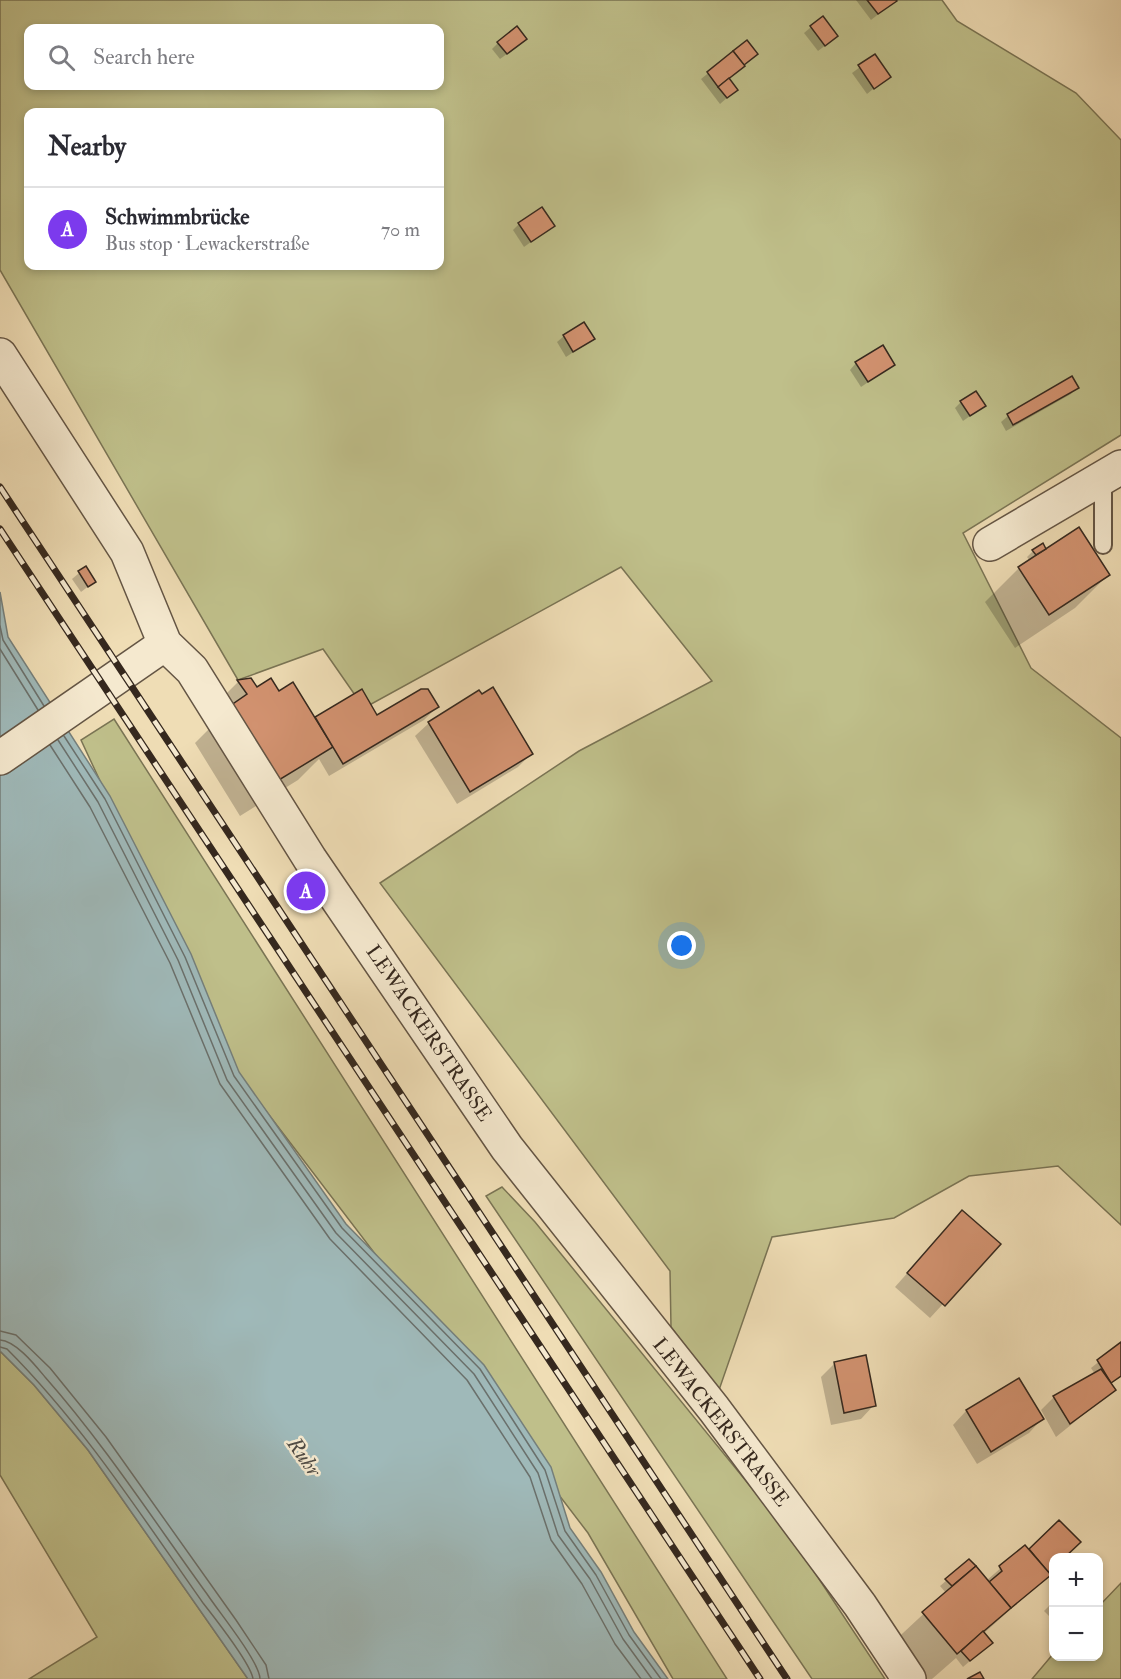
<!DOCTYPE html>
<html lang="en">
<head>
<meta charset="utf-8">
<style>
	:root { --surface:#fff; --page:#f2f2f3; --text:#2b2b33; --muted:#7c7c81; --line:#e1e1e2; --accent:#7c3aed }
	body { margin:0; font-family:"IM FELL Double Pica",serif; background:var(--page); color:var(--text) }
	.controls { position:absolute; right:18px; bottom:18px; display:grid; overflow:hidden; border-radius:12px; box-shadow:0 3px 9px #0003 }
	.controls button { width:54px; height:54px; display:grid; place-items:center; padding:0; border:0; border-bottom:2px solid var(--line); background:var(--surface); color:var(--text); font:30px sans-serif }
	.you { position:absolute; left:682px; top:946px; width:21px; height:21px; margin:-15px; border:4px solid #fff; border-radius:50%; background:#1a73e8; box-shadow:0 0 0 9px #1a73e833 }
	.badge { display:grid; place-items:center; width:39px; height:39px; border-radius:50%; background:var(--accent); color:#fff; font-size:20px; font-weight:700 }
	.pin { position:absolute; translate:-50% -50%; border:3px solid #fff; box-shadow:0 2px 6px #0006 }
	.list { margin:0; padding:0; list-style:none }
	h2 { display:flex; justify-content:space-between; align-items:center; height:78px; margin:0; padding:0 24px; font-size:26px }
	h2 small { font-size:20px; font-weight:400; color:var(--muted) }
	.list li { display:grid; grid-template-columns:39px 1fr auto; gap:18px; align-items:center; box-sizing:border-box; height:84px; padding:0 24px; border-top:2px solid var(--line) }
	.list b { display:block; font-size:22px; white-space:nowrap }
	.list p { margin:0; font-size:20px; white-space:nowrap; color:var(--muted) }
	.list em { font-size:20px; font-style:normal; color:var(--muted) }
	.icon { flex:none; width:33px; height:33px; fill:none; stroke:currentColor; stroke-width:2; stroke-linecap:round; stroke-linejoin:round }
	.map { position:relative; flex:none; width:1121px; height:1679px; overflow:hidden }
	.search { position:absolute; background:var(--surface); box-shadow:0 3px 9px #0003; left:24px; top:24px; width:420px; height:66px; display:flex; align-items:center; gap:15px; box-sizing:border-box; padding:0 21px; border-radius:12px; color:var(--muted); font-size:22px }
	.panel { position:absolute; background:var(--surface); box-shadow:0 3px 9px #0003; left:24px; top:108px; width:420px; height:162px; border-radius:12px }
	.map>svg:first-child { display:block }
	.green { fill:#bfbf8a; stroke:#7a7454; stroke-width:1.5; fill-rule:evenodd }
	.water { fill:#9fb9b9; stroke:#757f7b; stroke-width:1.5 }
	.shadow { fill:#0003 }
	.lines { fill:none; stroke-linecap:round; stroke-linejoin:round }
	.shore { stroke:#6a706c; stroke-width:1.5 }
	.building { fill:#d29270; stroke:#35281e; stroke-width:1.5 }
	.lane-casing { stroke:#645544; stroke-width:20 }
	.street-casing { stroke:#645544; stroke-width:36 }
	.lane { stroke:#f5e9cf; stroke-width:16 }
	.street { stroke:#f5e9cf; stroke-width:33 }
	.rail-casing { stroke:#35281e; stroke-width:7 }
	.rail { stroke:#f5e9cf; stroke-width:4.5; stroke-dasharray:14; stroke-linecap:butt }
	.labels { text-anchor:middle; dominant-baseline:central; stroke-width:5; stroke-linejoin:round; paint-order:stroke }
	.street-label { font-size:20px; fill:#35281e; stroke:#f5e9cf }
	.water-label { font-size:21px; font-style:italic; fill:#504c45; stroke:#f5e9cf }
</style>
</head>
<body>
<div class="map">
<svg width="1121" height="1679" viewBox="0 0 1121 1679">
	<rect width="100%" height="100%" fill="#efddb5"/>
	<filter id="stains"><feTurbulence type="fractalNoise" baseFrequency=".00333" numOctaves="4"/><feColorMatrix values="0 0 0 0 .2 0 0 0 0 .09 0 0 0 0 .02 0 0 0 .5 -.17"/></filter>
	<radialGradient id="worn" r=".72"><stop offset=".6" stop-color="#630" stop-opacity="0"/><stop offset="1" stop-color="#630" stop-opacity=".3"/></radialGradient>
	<g class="green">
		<path d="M0,0H942L957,21L1076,93L1121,140V435L963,533L1031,668L1121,738V1225L1058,1166L969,1176L894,1218L772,1237L719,1390L671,1327L670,1271L380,883L579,751L712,681L621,567L364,708L323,649L238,680L0,270ZM28,28H440V86H28ZM28,112H440V266H28Z"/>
		<path d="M114,719L727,1679H673L588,1533L234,1069L81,740Z"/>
		<path d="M502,1187L535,1222L790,1535L885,1679H812L486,1196Z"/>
		<path d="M0,1351L34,1385L88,1450L248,1679H29L97,1637L0,1475Z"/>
		<path d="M1121,1583V1679H1032L1053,1654L1054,1656H1098L1099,1606Z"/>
	</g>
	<path class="water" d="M0,592L8,637L110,796L191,954L239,1072L346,1224L484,1365L551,1467L570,1528L601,1572L634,1632L668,1679H248L88,1450L34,1385L0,1351Z"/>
	<g class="shadow">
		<path d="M856,0H894L895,1L871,20Z"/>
		<path d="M811,27L830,42L818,51L804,33Z"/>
		<path d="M747,42L756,54L728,78L736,90L720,104L701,79Z"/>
		<path d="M498,43L519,45L500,59L492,49Z"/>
		<path d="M875,56L889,76L867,94L852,73Z"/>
		<path d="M519,224L553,226L524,247L513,230Z"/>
		<path d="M564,336L593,339L566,357L557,342Z"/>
		<path d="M856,363L893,365L861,387L850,370Z"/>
		<path d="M1072,378L1077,387L1071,394L1006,431L1001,422L1008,416Z"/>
		<path d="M961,402L984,406L963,421L955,408Z"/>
		<path d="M1033,551H1046L1108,575L1075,608L1015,648L985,602L1019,568L1030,561L1027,557Z"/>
		<path d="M85,568L94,582L81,592L72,579Z"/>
		<path d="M250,680L257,689L278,693L315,720L376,717L437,707L424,720L329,776L319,759L298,780L240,816L195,743L212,726L205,715L238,682Z"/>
		<path d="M429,723L531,754L518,767L457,804L415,736Z"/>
		<path d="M949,1226L998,1244L930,1318L895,1287Z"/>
		<path d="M1121,1344V1377L1110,1384L1114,1390L1056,1437L1041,1410L1054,1397L1095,1374L1091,1368Z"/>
		<path d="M834,1364L874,1405L861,1419L831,1425L821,1377Z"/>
		<path d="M1018,1380L1042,1419L1029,1433L977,1464L953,1425L966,1411Z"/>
		<path d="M1059,1522L1054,1558L1046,1573L1049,1575L983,1634L984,1649L963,1667L956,1658L932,1679H917L889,1646L946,1593L940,1586L969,1561L986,1581L1025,1547L1028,1551Z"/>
		<path d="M1053,1602H1054V1621L1044,1611Z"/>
	</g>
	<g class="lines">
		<g class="shore">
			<path d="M0,626L3,640L44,706"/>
			<path d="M0,649L38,710"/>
			<path d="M64,736L105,799L185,957L234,1076L342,1228L480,1369L545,1470L565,1531L596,1575L629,1635L661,1679"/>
			<path d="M58,740L98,802L178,960L227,1080L336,1233L474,1374L538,1473L558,1535L590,1579L623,1639L652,1679"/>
			<path d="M50,745L90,807L170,963L220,1084L330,1239L467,1380L530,1477L551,1540L582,1584L615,1644L641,1679"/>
			<path d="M0,1331L16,1335L50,1368L106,1437L236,1620L266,1665L269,1679"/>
			<path d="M0,1340C16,1341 35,1365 45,1377C105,1445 154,1521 207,1594C218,1611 260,1662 260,1679"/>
			<path d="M0,1347L7,1349C83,1425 141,1515 203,1603C214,1617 251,1664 253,1679"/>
		</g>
	</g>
	<g class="building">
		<path d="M867,0H896L897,1L878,14Z"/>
		<path d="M823,16L838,36L825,46L810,26Z"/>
		<path d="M517,26L527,39L507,54L497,42Z"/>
		<path d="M747,40L758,54L744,65L733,51Z"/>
		<path d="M733,51L745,66L718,87L707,72Z"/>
		<path d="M875,54L891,77L874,89L858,65Z"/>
		<path d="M729,78L738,90L727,98L718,87Z"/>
		<path d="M542,207L555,226L531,242L518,223Z"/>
		<path d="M584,322L595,339L573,352L563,335Z"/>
		<path d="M883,345L895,365L868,382L855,362Z"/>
		<path d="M1072,376L1079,388L1013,425L1007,414Z"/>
		<path d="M976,391L986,406L970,416L960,401Z"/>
		<path d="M1079,527L1110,575L1049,615L1018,567Z"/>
		<path d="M1043,543L1046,549L1036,555L1032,550Z"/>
		<path d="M86,566L96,582L88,587L78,571Z"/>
		<path d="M251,678L257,687L271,678L279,691L293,682L333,747L274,783L227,708L247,694L237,680Z"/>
		<path d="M493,687L533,754L470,792L428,722L479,690L482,694Z"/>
		<path d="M362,689L377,715L421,689H428L439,707L343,764L315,717Z"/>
		<path d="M962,1210L1001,1244L945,1306L907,1273Z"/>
		<path d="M1121,1342V1376L1111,1383L1097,1360Z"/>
		<path d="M866,1355L876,1406L844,1413L834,1362Z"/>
		<path d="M1101,1369L1116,1390L1070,1424L1053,1396Z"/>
		<path d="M1019,1378L1044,1419L991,1452L966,1410Z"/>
		<path d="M1059,1520L1081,1542L1064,1558H1054V1568L1048,1572L1029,1549Z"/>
		<path d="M1025,1545L1051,1575L1011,1608L989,1582L1002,1571L999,1566Z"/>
		<path d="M969,1559L976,1566L952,1586L945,1579Z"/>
		<path d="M976,1566L1011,1608L957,1654L922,1612Z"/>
		<path d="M983,1631L993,1643L970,1661L961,1651Z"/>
		<path d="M980,1672L984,1679H967Z"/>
	</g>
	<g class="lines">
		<defs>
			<path id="lane" d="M1103,479V545"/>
			<g id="street">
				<path d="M0,355L127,552L165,644L192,670L310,859L507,1148L714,1409L860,1605L909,1679"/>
				<path d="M990,544L1121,467"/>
				<path d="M0,758L165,644"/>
			</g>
		</defs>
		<use href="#lane" class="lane-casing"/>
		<use href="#street" class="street-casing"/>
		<use href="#lane" class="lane"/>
		<use href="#street" class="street"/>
		<defs>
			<g id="rail">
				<path d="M0,487L787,1679"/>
				<path d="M0,529L760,1679"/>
			</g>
		</defs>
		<use href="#rail" class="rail-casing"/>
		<use href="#rail" class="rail"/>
	</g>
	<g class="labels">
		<g class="street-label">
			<text transform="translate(429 1033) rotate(56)">LEWACKERSTRASSE</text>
			<text transform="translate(721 1422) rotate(52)">LEWACKERSTRASSE</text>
		</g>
		<g class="water-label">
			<text transform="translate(304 1457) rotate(55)">Ruhr</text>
		</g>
	</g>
	<rect width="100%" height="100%" filter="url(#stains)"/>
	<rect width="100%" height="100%" fill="url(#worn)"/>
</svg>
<div class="controls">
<button>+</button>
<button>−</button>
</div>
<div class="you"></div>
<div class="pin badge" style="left:306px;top:891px">A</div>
<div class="search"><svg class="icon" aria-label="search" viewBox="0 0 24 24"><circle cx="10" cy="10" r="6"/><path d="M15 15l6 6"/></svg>Search here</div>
<section class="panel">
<h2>Nearby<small></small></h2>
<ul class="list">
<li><span class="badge">A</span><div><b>Schwimmbrücke</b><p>Bus stop · Lewackerstraße</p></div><em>70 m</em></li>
</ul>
</section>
</div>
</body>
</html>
